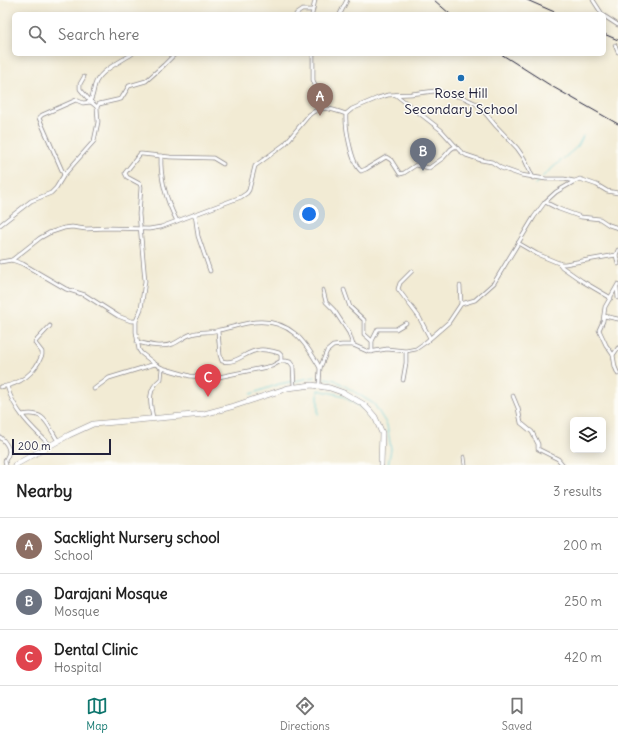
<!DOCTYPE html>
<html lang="en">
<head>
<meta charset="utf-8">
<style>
	:root { --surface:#fff; --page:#f2f2f2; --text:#222; --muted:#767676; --line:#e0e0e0; --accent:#0f766e }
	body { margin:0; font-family:Delius,sans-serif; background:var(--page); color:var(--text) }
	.controls { position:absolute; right:12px; bottom:12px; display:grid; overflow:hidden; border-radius:6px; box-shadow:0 2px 10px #0003 }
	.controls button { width:36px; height:36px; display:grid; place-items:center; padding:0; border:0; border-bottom:1px solid var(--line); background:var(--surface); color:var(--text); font:20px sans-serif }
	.scale { position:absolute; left:12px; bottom:10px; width:99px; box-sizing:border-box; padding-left:4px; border:2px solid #22223b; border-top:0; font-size:11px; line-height:14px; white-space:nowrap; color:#22223b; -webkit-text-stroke:3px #fdfcf7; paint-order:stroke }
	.you { position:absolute; left:309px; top:214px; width:14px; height:14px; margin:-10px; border:3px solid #fff; border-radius:50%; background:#1a73e8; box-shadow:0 0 0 6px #1a73e833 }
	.badge { display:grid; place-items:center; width:26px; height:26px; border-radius:50%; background:var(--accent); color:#fff; font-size:13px; font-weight:700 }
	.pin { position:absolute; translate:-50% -33px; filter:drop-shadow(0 1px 2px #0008) }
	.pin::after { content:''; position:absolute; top:21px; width:14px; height:12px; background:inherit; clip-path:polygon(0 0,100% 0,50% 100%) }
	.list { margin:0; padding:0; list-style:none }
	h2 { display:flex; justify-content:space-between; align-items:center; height:52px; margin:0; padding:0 16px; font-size:17px }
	h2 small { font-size:13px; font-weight:400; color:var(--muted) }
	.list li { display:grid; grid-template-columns:26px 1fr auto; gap:12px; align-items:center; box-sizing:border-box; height:56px; padding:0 16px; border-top:1px solid var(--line) }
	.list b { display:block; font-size:15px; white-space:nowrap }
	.list p { margin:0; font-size:13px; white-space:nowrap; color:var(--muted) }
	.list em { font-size:13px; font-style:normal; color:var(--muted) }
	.icon { flex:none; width:22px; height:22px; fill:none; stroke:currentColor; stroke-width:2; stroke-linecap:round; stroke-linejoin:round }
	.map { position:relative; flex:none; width:618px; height:465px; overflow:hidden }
	.search { position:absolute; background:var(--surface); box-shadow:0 2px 10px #0003; left:12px; right:12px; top:12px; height:44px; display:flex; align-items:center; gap:10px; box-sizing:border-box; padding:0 14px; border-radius:6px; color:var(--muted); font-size:15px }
	.sheet { height:220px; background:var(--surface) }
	nav { display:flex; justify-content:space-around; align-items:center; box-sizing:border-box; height:56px; border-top:1px solid var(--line); background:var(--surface); font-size:11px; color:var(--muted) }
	nav a { display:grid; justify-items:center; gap:2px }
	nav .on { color:var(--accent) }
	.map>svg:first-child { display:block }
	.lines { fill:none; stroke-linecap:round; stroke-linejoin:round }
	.stream { stroke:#5bc8d1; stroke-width:1 }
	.street-casing { stroke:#8a8688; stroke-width:4.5 }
	.primary-casing { stroke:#8a8688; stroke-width:6 }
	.street { stroke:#fff; stroke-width:3 }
	.primary { stroke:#fff; stroke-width:5 }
	.rail { stroke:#22223b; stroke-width:1 }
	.poi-dot { fill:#1f6fb2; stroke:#fdfcf7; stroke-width:1.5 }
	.labels { text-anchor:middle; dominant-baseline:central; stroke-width:3; stroke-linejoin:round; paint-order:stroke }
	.poi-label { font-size:14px; fill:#22223b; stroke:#fdfcf7 }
</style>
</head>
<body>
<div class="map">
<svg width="618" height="465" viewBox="0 0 618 465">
	<rect width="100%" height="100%" fill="#fdfcf7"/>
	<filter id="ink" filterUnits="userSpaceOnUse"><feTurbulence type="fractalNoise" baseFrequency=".025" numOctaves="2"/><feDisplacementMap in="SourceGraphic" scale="8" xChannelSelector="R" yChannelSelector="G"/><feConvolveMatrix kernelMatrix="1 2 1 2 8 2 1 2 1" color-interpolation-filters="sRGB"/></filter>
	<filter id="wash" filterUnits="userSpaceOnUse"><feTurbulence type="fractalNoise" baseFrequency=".012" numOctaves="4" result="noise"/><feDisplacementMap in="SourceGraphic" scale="16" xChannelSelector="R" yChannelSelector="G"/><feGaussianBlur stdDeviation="0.9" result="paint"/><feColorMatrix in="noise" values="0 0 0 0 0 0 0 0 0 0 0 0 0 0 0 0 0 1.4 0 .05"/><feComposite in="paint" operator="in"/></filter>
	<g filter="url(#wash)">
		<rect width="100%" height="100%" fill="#f2ebd4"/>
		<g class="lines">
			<g class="stream">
				<path d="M542,177L578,146L583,136"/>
				<path d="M535,184L540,180"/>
				<path d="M325,378L335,380L374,404L387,425L391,449L388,465"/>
				<path d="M251,394L279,384L315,377"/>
				<path d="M318,414V390L341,395L363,409"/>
			</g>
		</g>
	</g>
	<g filter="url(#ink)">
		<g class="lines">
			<defs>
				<g id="street">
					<path d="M593,0L602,14"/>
					<path d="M296,14L302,10H312"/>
					<path d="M312,14L315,0"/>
					<path d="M340,14L347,0"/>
					<path d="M604,16L618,25"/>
					<path d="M615,45L618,52"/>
					<path d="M313,54V80L323,108"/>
					<path d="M84,77L80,84V89L91,102"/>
					<path d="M396,95L441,130L460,151L466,155L481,160L492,162L501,168L521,175L546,179H564L574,181"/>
					<path d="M90,101C94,95 93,88 96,82C103,69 120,62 132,54"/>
					<path d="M456,146L451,149L443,158L429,168L416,165L404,173L400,174L391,160L386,157L366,169L361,171C351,163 345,126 346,114L352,109L378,98L388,95L411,94L435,91L462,97L475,103L481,108L496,126L517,148L524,158L533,178"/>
					<path d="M161,156C160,180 166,200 177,221"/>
					<path d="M64,175L39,118L42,115L76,100L83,103L91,102L97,107"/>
					<path d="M545,202L559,209L581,217L600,219L609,225L618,228"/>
					<path d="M195,214L198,236L210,271"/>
					<path d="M0,225L31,201L51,193L56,188L64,175L94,141L98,122L97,107L99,104L121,99L129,86L146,81L164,65L175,54"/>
					<path d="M518,243L537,254L561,264H565L616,255"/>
					<path d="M618,250L616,255L618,264"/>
					<path d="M12,260L40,238L49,233L64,228L72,227L86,229L107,228L149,229L161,227L241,197L247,193L249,190L255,166L285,144L309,115C322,104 331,109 346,114"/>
					<path d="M0,262L12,260L23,264L66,289L85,295L118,316L131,321H136"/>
					<path d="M559,263L562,267L582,281L611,298"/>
					<path d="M412,271L400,283L398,289L419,317L430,338"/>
					<path d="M618,284L605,307L603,321L599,330L606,345L613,355L615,367L618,374"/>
					<path d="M460,286L461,304"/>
					<path d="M617,288L618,298"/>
					<path d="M323,290L326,302L334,310L349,333L353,345"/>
					<path d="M344,290L350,307L364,320V334L372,341"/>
					<path d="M604,316L618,319"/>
					<path d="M218,331L220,355L222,361C236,365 246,351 259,350C266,349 272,351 279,353L281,355V361"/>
					<path d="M137,342C149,345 161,348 173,344C180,341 185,336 192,334C201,331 211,333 219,330C231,328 243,323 255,322C290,319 305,341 320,368"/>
					<path d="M372,352V341L378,329H396L406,323"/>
					<path d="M613,355L618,348"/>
					<path d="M162,368L190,376L214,378L272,366L281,361H286L290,362L293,366L294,387"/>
					<path d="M403,380L406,363V351"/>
					<path d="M319,385L320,368L327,351L333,346L342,345H353L369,352L387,349L406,351L416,349L426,342L449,322L461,304L475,300L494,283L534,217L545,202L556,192L575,181L580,179L597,185L607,191L618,193"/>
					<path d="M7,386C14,411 32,428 50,445"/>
					<path d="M0,387C20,385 35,373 42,355V352L35,343L36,341L50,326"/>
					<path d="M94,389L109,378L155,364"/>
					<path d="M513,396L518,408L521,423L532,432L538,444V449L558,459L563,465"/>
					<path d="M22,415C45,410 47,424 58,441"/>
					<path d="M153,418C150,403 147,389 161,379L162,368L155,364L141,353L139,350L136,332V321L141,309L145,281L139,214L141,187L140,184L127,177L125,173L140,154H142L170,157L213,158L223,164"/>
					<path d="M0,437C5,441 11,449 8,455C7,457 6,459 5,461L6,465"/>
					<path d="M464,457L465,465"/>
				</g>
				<path id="primary" d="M15,465L69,435L93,424L204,414L234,406L288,388L312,385L330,388L344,393L363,404L369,410L375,417L382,433L381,465"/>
			</defs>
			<use href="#street" class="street-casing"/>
			<use href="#primary" class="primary-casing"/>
			<use href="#street" class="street"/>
			<use href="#primary" class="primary"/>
			<g class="rail">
				<path d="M434,0L450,14"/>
				<path d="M527,0L559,14"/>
				<path d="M604,34L618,40"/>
				<path d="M501,54L553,87L618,124"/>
			</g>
		</g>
	</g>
	<circle class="poi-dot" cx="461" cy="78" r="4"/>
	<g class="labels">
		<g class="poi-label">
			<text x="461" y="93">Rose Hill<tspan x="461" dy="16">Secondary School</tspan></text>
		</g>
	</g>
</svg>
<div class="controls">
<button><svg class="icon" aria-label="layers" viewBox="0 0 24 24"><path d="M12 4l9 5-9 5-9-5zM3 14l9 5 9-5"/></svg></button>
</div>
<div class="scale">200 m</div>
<div class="you"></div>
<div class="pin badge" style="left:320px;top:116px;background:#8d6e63">A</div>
<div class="pin badge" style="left:423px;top:171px;background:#6b7280">B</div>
<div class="pin badge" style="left:208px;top:397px;background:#e0444e">C</div>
<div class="search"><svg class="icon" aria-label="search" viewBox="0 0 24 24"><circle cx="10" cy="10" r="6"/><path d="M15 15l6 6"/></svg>Search here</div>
</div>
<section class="sheet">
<h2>Nearby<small>3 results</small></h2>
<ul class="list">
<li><span class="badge" style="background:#8d6e63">A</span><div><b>Sacklight Nursery school</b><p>School</p></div><em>200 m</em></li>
<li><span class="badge" style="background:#6b7280">B</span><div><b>Darajani Mosque</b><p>Mosque</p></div><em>250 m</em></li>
<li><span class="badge" style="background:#e0444e">C</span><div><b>Dental Clinic</b><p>Hospital</p></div><em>420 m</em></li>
</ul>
</section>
<nav>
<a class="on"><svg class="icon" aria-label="map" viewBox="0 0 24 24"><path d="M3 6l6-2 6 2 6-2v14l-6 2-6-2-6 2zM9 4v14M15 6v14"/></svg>Map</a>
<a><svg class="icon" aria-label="directions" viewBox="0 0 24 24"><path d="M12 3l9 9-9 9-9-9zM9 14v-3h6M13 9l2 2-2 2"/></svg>Directions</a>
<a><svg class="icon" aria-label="saved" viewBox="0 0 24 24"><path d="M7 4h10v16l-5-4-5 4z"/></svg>Saved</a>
</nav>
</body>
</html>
